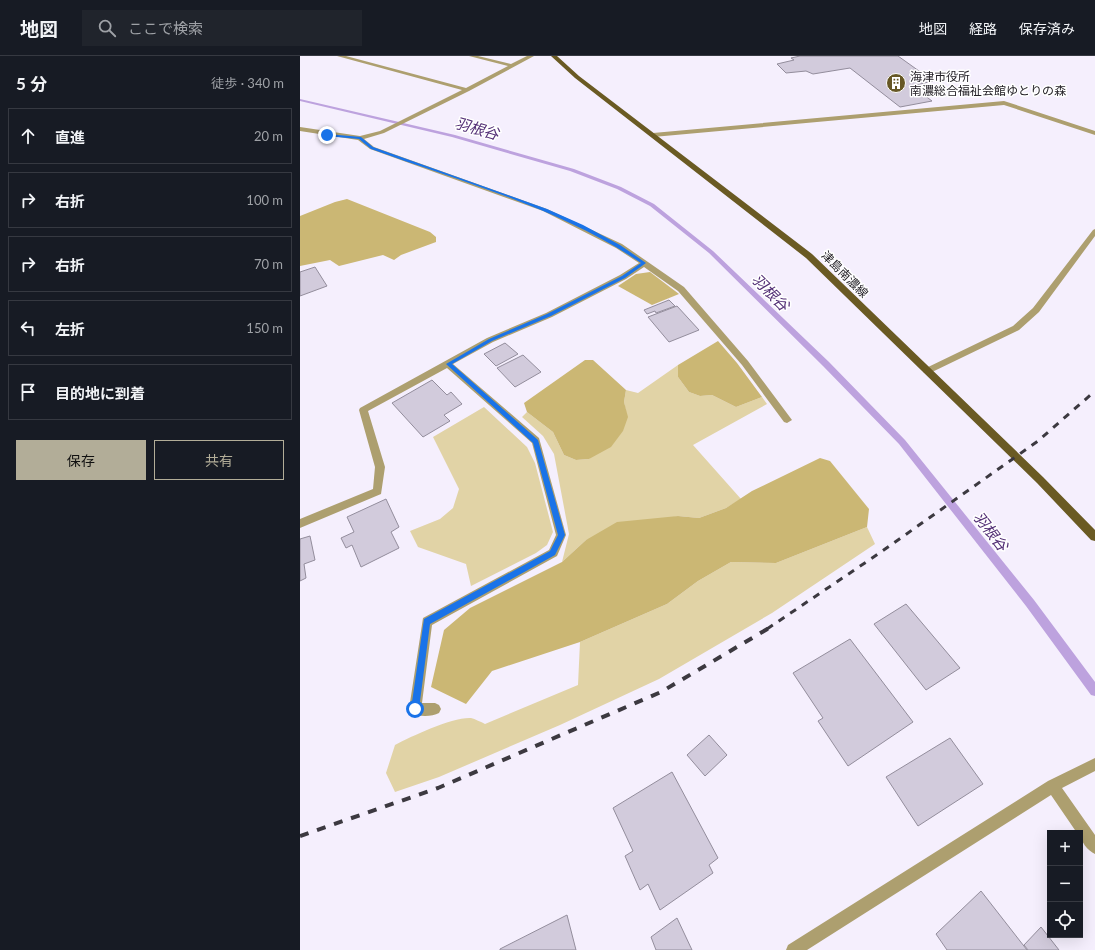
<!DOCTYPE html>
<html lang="ja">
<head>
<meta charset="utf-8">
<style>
	:root { --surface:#171b24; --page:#20242c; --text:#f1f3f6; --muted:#9ea1a6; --line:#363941; --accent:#b2ad98 }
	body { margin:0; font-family:Lato,"Noto Sans JP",sans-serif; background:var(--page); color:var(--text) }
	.controls { position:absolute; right:12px; bottom:12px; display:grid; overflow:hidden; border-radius:0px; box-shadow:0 4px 16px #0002 }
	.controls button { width:36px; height:36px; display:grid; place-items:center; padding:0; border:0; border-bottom:1px solid var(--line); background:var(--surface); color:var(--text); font:20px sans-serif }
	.stop { position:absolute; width:12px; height:12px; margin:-9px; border:3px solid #1a73e8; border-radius:50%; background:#fff }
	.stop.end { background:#1a73e8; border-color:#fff; box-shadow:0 1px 4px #0008 }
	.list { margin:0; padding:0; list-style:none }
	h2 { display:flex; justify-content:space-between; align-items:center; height:52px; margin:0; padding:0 16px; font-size:17px }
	h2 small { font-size:13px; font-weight:400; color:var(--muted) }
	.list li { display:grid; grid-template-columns:26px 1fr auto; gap:12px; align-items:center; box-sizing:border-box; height:56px; margin:0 8px 8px; padding:0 8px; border:1px solid var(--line); border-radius:0px }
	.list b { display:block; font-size:15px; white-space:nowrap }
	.list em { font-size:13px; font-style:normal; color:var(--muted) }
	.actions { display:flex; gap:8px; padding:12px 16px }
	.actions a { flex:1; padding:9px 0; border:1px solid var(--accent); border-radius:0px; text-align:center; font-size:14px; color:var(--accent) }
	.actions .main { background:var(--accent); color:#111 }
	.icon { flex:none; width:22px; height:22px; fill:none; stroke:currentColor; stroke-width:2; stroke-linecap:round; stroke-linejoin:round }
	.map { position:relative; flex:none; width:795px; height:894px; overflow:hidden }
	header { display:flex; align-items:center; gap:24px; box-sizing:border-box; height:56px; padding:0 20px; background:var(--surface); border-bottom:1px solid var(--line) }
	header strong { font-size:19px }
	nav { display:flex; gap:22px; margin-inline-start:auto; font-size:14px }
	.search { width:280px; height:36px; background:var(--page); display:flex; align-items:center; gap:10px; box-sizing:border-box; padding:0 14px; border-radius:0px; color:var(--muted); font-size:15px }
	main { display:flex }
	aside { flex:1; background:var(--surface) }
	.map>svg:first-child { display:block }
	.green { fill:#e1d3a6 }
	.forest { fill:#cbb774 }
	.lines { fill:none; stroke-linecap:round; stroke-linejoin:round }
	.stream { fill:#bda2de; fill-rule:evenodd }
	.building { fill:#d2cbdc; stroke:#938d9c }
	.minor { fill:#ad9f6f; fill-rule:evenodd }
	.major { fill:#6a5a23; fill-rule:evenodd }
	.rail-far1 { stroke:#3c3940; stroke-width:3; stroke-dasharray:7 7; stroke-linecap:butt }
	.rail { stroke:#3c3940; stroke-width:4; stroke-dasharray:9 9; stroke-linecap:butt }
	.route { fill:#1a73e8 }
	.labels { text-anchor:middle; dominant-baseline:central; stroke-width:3; stroke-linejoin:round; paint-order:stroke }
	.far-poi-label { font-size:12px; fill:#242127; stroke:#fff; text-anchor:start }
	.far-street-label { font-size:12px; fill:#242127; stroke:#fff }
	.water-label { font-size:15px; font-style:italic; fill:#522e75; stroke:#fff }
</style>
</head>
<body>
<header>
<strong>地図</strong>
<div class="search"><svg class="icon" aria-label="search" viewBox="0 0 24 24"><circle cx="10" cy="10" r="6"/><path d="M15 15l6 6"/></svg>ここで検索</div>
<nav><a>地図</a><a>経路</a><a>保存済み</a></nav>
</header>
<main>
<aside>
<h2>5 分<small>徒歩 · 340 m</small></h2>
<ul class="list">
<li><svg class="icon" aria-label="ahead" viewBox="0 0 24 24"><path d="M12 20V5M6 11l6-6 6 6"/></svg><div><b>直進</b></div><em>20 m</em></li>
<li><svg class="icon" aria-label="right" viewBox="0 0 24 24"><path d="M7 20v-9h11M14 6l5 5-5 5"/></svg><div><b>右折</b></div><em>100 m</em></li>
<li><svg class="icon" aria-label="right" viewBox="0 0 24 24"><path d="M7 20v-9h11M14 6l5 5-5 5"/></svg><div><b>右折</b></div><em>70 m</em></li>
<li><svg class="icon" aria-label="left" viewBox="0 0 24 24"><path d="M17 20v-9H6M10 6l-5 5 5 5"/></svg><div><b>左折</b></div><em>150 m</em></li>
<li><svg class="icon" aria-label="arrive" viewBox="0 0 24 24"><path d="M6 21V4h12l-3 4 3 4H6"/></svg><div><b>目的地に到着</b></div></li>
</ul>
<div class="actions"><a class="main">保存</a><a>共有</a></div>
</aside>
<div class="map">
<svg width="795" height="894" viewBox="0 0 795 894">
	<rect width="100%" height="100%" fill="#f5effd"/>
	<g class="green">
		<path d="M378,309V321L389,336L400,340L412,339L436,351L462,341L467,348L393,389L441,443L426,452L399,462L378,460L286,484L262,506L269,478L254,398L243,380L222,361L227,356L253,376L264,399L276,404L289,403L327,361L324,346L326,334L338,337Z"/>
		<path d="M184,351L227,391L235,407L253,476L247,489L236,497L171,530L166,508L118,491L110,475L140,463L153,452L159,433L133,381Z"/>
		<path d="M567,471L575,488L472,557L359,623L260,669L139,721L95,736L86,717L95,689C112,680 152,661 171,662C175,663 181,666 185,668L278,629L280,586L367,548L398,525L431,506L476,507Z"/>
	</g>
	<g class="forest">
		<path d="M47,143L130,176L136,181V186L101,199L94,204L83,199L39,210L30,204L0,210V160L35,146Z"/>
		<path d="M350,216L379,238L352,249L318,230L336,218Z"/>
		<path d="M418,285L437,307L462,341L436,351L412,339L400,340L389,336L378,321V309Z"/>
		<path d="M285,304H293L326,334L324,346L328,361L323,375L311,391L289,403L276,404L264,399L253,376L227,356L224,347Z"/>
		<path d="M520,402L530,405L569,453L567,471L476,507L431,506L398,525L367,548L280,586L192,615L166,648L131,631L144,574L170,552L262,506L286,484L317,466L378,460L399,462L426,452L452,435Z"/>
	</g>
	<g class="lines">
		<path class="stream" d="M0,43L155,79L274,113L321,131L354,148L413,195L529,306L605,384L734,544L795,626V640L791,639L726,550L599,388L523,310L409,197L350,150L317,133L270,115L152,81L0,45Z"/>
	</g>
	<g class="building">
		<path d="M500,0H598L633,25L612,30L632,45L600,51L550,12L513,18L506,15L486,17L477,8L494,4L491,2Z"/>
		<path d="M15,211L27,230L0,240V216Z"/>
		<path d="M369,244L375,250L356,257L355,255L347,258L344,254Z"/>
		<path d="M377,250L399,274L369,286L348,261Z"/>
		<path d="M205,287L218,298L196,310L184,298Z"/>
		<path d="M223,299L241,316L215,331L197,312Z"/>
		<path d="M132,324L147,339L151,336L162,348L144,359L150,365L123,381L92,347Z"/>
		<path d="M86,443L99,471L91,476L99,492L61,511L52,489L46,492L41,482L54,476L47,461Z"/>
		<path d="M10,480L15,504L4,508L6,522L0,525V483Z"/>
		<path d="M606,548L660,612L626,634L574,568Z"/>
		<path d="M550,583L613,666L548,710L518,665L523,662L493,617Z"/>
		<path d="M409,679L427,699L405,720L387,699Z"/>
		<path d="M650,682L683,728L618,770L586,721Z"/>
		<path d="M372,716L418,802L409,809L413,817L360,854L348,828L340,834L325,800L333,795L313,752Z"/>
		<path d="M681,835L727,894H647L636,878Z"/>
		<path d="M267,859L276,894H200V893Z"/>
		<path d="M377,862L392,894H356L351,881Z"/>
		<path d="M741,871L759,894H728L724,889Z"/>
	</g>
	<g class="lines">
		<g class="minor">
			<path d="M37,0H46L166,32L208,10L169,0H178L211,8L227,0H234L169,35L84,77L64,83L74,91L247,153L322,188L384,231L448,305L492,364L487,367L484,366L442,309L378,235L344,211L326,223L252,261L193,286L153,308L239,382L266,479L257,500L132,569L122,647H135L139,649L141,653L139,657C132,661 118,661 111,657L109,653L123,562L249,494L256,479L232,387L147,312L68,355L85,411L81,438L0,472V463L73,433L75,411L59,354L60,352L187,282L246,257L320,219L339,207L316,192L243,155L70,93L58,84L0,75V71L60,80L80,75L162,34Z"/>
			<path d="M704,45L795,75V79L704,49L353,81L350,79L353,77Z"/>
			<path d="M795,173V180L739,256L719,274L630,317H624L623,315L624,313L713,270L733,252L793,174Z"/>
			<path d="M795,702V715L762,732L795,779V798C788,795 780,785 780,777H777L751,739L507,894H486L488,889L748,725Z"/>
		</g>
		<path class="major" d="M251,0H257L279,20L512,198L743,421L795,474V485L791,484L737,427L506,202L275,22Z"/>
		<path class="rail-far1" d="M467,573L581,496L738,385L795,335"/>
		<path class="rail" d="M0,780L138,732L361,636L469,572"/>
	</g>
	<path class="route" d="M27,78L61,81L73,91L247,153L283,169L320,189L346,207L325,222L251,260L192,285L152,308L238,384L265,479L255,499L130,568L119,653L115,657L111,653L124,563L250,495L258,479L233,387L146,308L189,283L247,258L322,220L341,207C260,152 162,126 71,93L59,83L26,80Z"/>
	<defs>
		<symbol id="building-disc" viewBox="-11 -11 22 22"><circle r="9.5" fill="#665725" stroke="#fff"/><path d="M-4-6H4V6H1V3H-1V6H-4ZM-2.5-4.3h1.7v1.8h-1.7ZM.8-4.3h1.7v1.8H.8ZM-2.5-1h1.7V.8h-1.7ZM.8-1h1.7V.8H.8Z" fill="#fff"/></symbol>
	</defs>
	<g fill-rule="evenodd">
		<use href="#building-disc" x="585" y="16" width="22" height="22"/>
	</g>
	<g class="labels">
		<g class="far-poi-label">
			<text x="610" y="20">海津市役所<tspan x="610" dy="14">南濃総合福祉会館ゆとりの森</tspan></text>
		</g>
		<g class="far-street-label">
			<text transform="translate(545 218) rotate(45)">津島南濃線</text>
		</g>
		<g class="water-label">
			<text transform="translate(177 72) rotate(16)">羽根谷</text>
			<text transform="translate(471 236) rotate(45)">羽根谷</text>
			<text transform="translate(691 475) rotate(52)">羽根谷</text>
		</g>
	</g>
</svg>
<div class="controls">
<button>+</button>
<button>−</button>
<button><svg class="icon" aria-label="locate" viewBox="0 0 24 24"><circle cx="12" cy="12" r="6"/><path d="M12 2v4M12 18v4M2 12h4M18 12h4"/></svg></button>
</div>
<div class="stop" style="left:115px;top:653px"></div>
<div class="stop end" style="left:27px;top:79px"></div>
</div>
</main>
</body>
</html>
